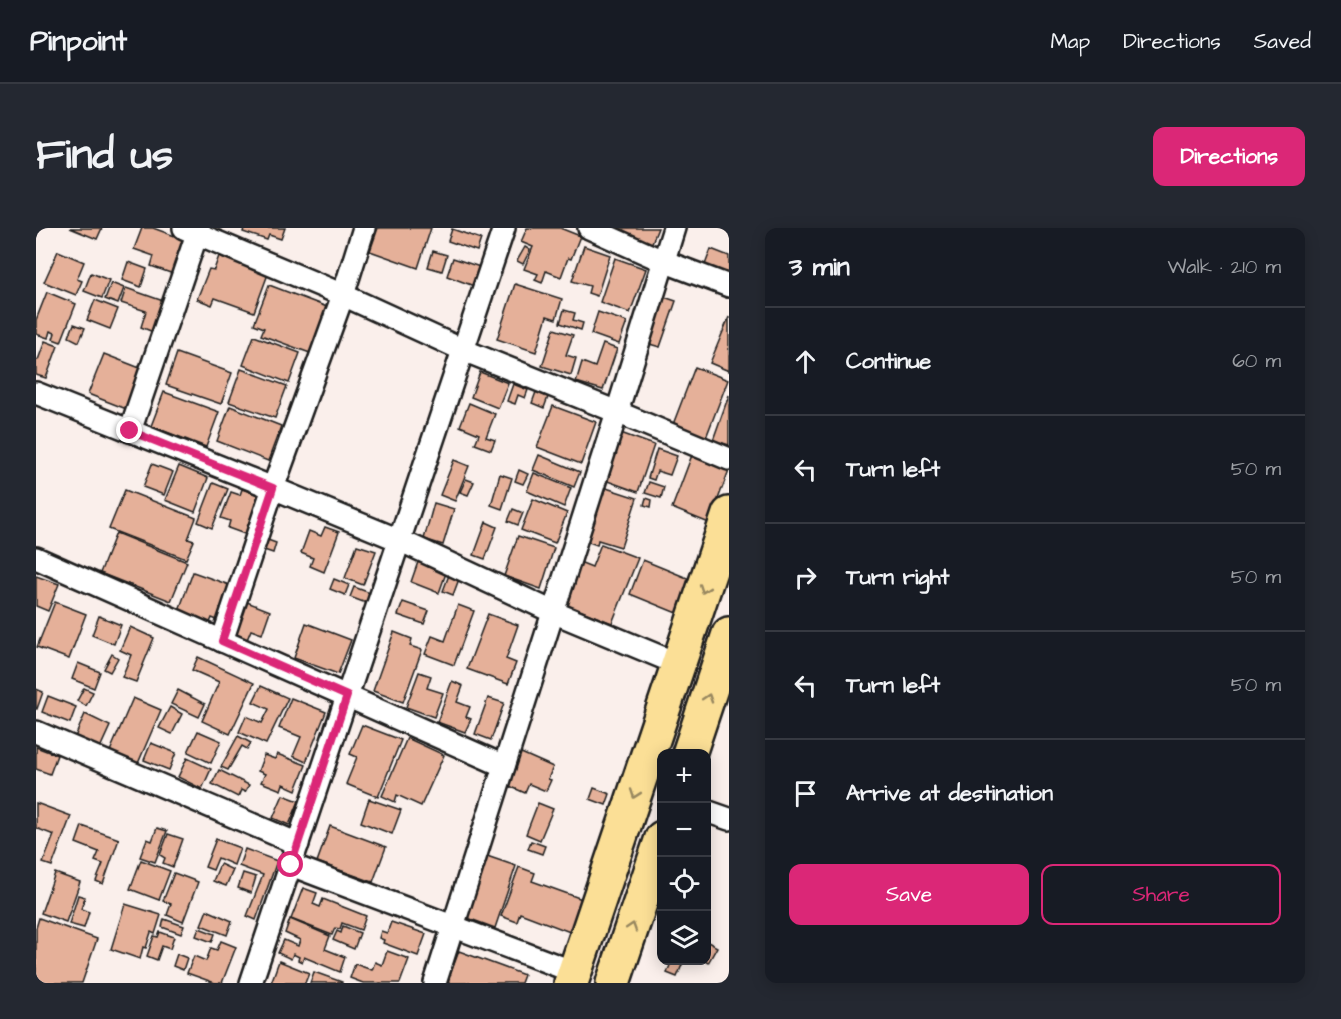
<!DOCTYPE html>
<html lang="en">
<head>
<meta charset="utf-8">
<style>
	:root { --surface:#171b24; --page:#242831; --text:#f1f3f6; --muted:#9ea1a6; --line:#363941; --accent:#db2777 }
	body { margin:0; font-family:"Architects Daughter",sans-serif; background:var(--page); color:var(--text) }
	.controls { position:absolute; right:18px; bottom:18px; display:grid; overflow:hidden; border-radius:12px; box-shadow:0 3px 15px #0003 }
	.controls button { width:54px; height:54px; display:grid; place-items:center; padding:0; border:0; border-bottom:2px solid var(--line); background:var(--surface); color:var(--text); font:30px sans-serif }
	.stop { position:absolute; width:18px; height:18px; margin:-14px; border:4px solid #db2777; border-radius:50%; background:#fff }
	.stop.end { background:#db2777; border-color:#fff; box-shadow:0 2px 6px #0008 }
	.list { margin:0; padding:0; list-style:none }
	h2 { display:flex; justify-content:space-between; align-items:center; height:78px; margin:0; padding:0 24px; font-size:26px }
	h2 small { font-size:20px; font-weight:400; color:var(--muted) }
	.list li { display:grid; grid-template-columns:39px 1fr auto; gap:18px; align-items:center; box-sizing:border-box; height:108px; padding:0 24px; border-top:2px solid var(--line) }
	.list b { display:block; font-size:22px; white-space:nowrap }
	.list em { font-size:20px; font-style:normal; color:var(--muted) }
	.actions { display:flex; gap:12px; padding:18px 24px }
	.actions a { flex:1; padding:14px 0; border:2px solid var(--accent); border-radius:12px; text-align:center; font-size:21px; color:var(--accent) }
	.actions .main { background:var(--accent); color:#fff }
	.icon { flex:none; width:33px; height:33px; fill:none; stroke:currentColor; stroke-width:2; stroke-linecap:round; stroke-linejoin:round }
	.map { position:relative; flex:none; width:693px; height:755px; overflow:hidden; border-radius:12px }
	header { display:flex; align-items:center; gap:36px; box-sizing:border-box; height:84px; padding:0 30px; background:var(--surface); border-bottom:2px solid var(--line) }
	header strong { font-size:28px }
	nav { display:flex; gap:33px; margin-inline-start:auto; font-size:21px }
	.intro { display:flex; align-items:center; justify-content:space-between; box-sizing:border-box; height:144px; padding:0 36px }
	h1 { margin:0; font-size:42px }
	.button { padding:15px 27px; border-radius:12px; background:var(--accent); color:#fff; font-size:21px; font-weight:700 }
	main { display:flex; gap:36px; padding:0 36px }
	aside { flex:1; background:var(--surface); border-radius:12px; box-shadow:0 3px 15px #0003 }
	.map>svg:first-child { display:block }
	.building { fill:#e5b099; stroke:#1c1c1c; stroke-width:1.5 }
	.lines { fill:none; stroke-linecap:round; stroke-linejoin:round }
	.minor-casing { stroke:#1c1c1c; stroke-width:26 }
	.trunk-casing { stroke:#1c1c1c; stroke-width:38 }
	.minor { stroke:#fff; stroke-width:21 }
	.trunk { stroke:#fbdf96; stroke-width:33 }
	.oneway { stroke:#97875f }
	.route { stroke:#db2777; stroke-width:8 }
</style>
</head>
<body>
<header>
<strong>Pinpoint</strong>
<nav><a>Map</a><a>Directions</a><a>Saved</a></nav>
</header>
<div class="intro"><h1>Find us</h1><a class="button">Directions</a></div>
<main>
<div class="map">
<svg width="693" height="755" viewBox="0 0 693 755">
	<rect width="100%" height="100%" fill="#faefeb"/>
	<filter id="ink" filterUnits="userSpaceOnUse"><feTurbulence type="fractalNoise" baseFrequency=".0167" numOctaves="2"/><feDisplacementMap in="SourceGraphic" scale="12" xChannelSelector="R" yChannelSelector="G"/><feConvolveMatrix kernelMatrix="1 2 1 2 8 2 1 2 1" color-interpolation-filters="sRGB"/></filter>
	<g filter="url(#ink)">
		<g class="building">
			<path d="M34,0H66L61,11Z"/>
			<path d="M106,0H117L155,14L143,48L115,38L118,28L98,21Z"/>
			<path d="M208,0H249L245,11L233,7L231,12L207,4Z"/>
			<path d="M342,0H395L382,40L334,23Z"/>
			<path d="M491,0H524L544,8L535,31L532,30L525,49L510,43L506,55L499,52L502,46L488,41L497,19L485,14Z"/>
			<path d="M579,0H622L615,17L577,4Z"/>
			<path d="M416,1L445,11L441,23L412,13Z"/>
			<path d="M548,18L574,27L561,68L552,65L554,58L536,53Z"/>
			<path d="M489,19L494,22L487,36L481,33Z"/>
			<path d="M675,21L693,28V53L667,42Z"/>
			<path d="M22,23L48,34L41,51L46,53L40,67L8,54Z"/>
			<path d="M397,23L411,27L406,43L392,39Z"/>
			<path d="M183,28L232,46L218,84L179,70L176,77L161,71L173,41L178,42Z"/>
			<path d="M417,30L444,39L438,58L411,48Z"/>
			<path d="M579,30L610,41L594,85L564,74Z"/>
			<path d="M92,34L111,41L105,59L86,52Z"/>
			<path d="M55,45L73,52L66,70L48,63Z"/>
			<path d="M75,55L88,60L82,76L69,71Z"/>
			<path d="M479,56L526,71L520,91L511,88L500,124L461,111Z"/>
			<path d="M233,57L291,79L284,97L287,98L283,111L280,109L274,125L225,107L228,100L218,96Z"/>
			<path d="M90,60L133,75L122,106L105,99L110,83L85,75Z"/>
			<path d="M11,64L40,76L25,114L17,111L19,105L14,103L12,110L0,106V92Z"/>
			<path d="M625,68L640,73L624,119L610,115Z"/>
			<path d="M59,72L82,81L74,101L51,92Z"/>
			<path d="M528,82L539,85L537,92L547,95L545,102L524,95Z"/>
			<path d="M562,84L591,94L583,116L555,106Z"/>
			<path d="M693,89V143L674,135Z"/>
			<path d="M38,96L49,100L43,114L33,109Z"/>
			<path d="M518,101L537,107L530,127L540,130L535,147L506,138Z"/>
			<path d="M218,108L264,125L253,155L207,137Z"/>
			<path d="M9,113L22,118L10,150L0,147V132H2Z"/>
			<path d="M567,116L581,121L567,162L540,154L546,134L559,139Z"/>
			<path d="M141,125L196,145L185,176L130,157Z"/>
			<path d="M68,126L109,142L93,182L52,166Z"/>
			<path d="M659,139L692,152L669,212L636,199Z"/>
			<path d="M205,141L251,158L239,190L193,174Z"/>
			<path d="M444,144L472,155L462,180L435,169Z"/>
			<path d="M477,156L492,162L489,170L482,167L479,176L471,173Z"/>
			<path d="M128,164L183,184L170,219L115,198Z"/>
			<path d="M500,164L512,169L508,180L496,175Z"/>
			<path d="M693,167V217L677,212Z"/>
			<path d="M433,175L459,186L450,209L459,212L455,222L439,216L443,206L424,198Z"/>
			<path d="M194,178L245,198L232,233L181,213Z"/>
			<path d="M517,178L560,194L545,236L501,219Z"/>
			<path d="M582,204L618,217L602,264L566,251Z"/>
			<path d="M621,221L641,228L634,247L621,243L618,252L612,250Z"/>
			<path d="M503,227L544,244L538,259L497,242Z"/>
			<path d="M656,227L693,242L673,295L636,280Z"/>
			<path d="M418,232L433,238L419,273L404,267Z"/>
			<path d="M116,236L137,244L128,267L107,259Z"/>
			<path d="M143,238L172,250L159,284L129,272Z"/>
			<path d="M483,242L492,246L487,256L479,253Z"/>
			<path d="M498,245L535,260L528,279L491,263Z"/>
			<path d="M464,246L476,250L466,281L455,277Z"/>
			<path d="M430,251L438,254L432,267L424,264Z"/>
			<path d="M613,254L628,259L625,270L609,265Z"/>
			<path d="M177,255L192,261L176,300L162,294Z"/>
			<path d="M564,258L601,270L585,319L562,312L561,317L547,312Z"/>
			<path d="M206,261L228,269L214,308L192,300L194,293L185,290L195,264L204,267Z"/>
			<path d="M89,262L160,290L152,311L158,313L150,331L73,301Z"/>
			<path d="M610,270L616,272L615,279L608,277Z"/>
			<path d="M497,271L531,285L519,315L485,302Z"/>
			<path d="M398,275L418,281L407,317L388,311Z"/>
			<path d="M477,281L487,285L482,297L472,293Z"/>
			<path d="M450,294L461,299L449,331L438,327Z"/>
			<path d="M289,299L303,304L288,344L274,338L277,330L265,325L273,303L285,308Z"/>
			<path d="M80,305L151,334L135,373L64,345Z"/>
			<path d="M482,308L518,320L505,361L468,348Z"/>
			<path d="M229,311L240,315L237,325L225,321Z"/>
			<path d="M565,316L602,330L576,395L525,375L541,333L556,339Z"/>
			<path d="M321,317L340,323L327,357L309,350Z"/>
			<path d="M607,332L656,352L643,386L594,366Z"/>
			<path d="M382,334L410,345L403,365L375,354Z"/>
			<path d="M157,344L199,359L186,394L176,390L173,397L142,385Z"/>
			<path d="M413,347L423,351L417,367L407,363Z"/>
			<path d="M0,348L23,356L12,383L0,378Z"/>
			<path d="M298,351L313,357L309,367L294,361Z"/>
			<path d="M318,359L334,365L330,375L314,369Z"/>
			<path d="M19,374L50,386L33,431L1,419Z"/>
			<path d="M211,374L234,383L226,406L215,402L210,414L197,409Z"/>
			<path d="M367,374L393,383L388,396L362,387Z"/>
			<path d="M422,377L438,383L418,437L389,426L396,408L409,413Z"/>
			<path d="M452,386L482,397L470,431L480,435L472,456L431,441Z"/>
			<path d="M63,388L85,397L78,416L56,407Z"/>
			<path d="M270,395L315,412L302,446L258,430Z"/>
			<path d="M94,399L118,410L100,454L86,449L95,427L84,422Z"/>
			<path d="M358,404L376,411L374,418L386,422L367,474L337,463Z"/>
			<path d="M76,426L82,430L74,444L68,441Z"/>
			<path d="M162,429L218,455L194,506L166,493L183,454L156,442Z"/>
			<path d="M42,435L64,444L58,460L36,451Z"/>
			<path d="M383,444L395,448L391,460L407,465L398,489L370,479Z"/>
			<path d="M416,453L427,458L421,474L434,479L430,489L435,491L429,504L401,494Z"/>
			<path d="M225,458L252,470L230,516L203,504L210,488L226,495L233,481L217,474Z"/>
			<path d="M48,460L57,464L50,478L41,473Z"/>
			<path d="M0,461L7,464L1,481H0Z"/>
			<path d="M142,462L169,476L163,489L135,476Z"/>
			<path d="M12,468L40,479L34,495L6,484Z"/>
			<path d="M97,470L125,482L100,540L72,528Z"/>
			<path d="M255,470L290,484L270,534L257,528L265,509L243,500Z"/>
			<path d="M452,470L468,475L455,512L439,506Z"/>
			<path d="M134,479L146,486L136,506L123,500Z"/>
			<path d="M49,486L74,498L64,520L39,509Z"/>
			<path d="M326,497L365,512L342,569L310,556L321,529L314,526Z"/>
			<path d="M162,503L185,513L175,535L152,524Z"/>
			<path d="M202,508L215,515L211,521L206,518L192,542L185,539Z"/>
			<path d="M371,510L408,527L385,578L361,567L359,574L346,568Z"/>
			<path d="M115,515L140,525L133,542L108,532Z"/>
			<path d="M0,519L21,527L14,546L0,541Z"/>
			<path d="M483,524L517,539L512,551L515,552L510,563L493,556L489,565L469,556Z"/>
			<path d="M241,526L270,537L260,562L247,556L245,562L225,554L229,546L222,543L228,527L239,531Z"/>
			<path d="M151,530L175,541L166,561L142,549Z"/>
			<path d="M183,542L213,557L209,564L205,562L202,569L176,556Z"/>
			<path d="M558,560L574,566L570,577L554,571Z"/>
			<path d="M247,567L263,573L253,597L237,590Z"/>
			<path d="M333,571L365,582L356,606L325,594Z"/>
			<path d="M0,575L35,588L16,638L7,635L18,607L0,600V601Z"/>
			<path d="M502,575L517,581L504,612L490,606Z"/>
			<path d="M46,598L83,611L67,656L60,653L67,636L59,633L63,624L40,615Z"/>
			<path d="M294,598L350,619L337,654L281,634Z"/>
			<path d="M121,600L131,603L119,634L104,629L111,611L116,613Z"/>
			<path d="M132,606L147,611L137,639L127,635L129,630L124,627Z"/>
			<path d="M180,611L204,620L198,637L182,630L177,642L169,639Z"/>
			<path d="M495,613L509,618L506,626L492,621Z"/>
			<path d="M209,621L241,633L220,692L211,688L227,647L203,638Z"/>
			<path d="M451,628L480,638L459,700L429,689Z"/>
			<path d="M105,632L134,643L123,672L94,661Z"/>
			<path d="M184,636L197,642L190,658L177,653Z"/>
			<path d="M483,639L499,645L496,653L546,671L534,704L484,685L481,694L465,688Z"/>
			<path d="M19,645L44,654L30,694L5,685Z"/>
			<path d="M138,645L162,654L147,694L131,687L135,676L127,673Z"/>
			<path d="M207,645L220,649L215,665L202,660Z"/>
			<path d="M267,660L281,665L277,676L284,679L287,671L330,688L325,702L306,695L304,701L299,700L296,707L255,691Z"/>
			<path d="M42,667L49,669L45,681L53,684L48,700L33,696Z"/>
			<path d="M89,676L125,687L119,706L115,704L110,720L107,719L104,731L75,721Z"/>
			<path d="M171,682L196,693L191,707L165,697Z"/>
			<path d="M3,690L61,711L46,755H0V700Z"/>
			<path d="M128,691L148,698L145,706L126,699Z"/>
			<path d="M254,691L294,708L289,721L309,729L304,744L268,729L266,734L262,732L263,729L257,726L255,731L242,725L248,712L262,718L264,712L249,705Z"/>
			<path d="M355,694L390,706L382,728L347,715L348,712L343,710L345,703L351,705Z"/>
			<path d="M307,698L324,705L318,721L297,712L301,703L305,705Z"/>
			<path d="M163,700L179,706L176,714L160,708Z"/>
			<path d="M124,704L138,709L134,721L126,718L121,732L111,728L118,708L122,709Z"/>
			<path d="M185,713L200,719L186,755H179L151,745L158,728L170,733L175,720L181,722Z"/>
			<path d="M670,713L681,719L672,735L667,732H670Z"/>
			<path d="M351,723L373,731L364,755H327L314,750L319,736L336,742L339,734L346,737Z"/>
			<path d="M423,723L488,747L485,755H411Z"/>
			<path d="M141,726L151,730L147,742L137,738Z"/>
			<path d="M636,732H648L641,749L631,745Z"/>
			<path d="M243,733L273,745L269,755H235Z"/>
			<path d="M278,744L306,754V755H274Z"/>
		</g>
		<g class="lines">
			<defs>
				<g id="minor">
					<path d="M148,0L307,67L427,122L581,184L693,231"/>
					<path d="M553,0L627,33L693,58"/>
					<path d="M0,165L237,260L363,312L517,384L642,436"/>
					<path d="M94,203L163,0"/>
					<path d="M0,330L468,538"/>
					<path d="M186,413L237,260L307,67L328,0"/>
					<path d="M0,504L262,616"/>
					<path d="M670,583L693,591"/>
					<path d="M255,637L538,744"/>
					<path d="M215,755L468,0"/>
					<path d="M399,755L581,184L638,0"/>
				</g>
				<g id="trunk">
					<path d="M653,526L693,406"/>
					<path d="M535,755L693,286"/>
					<path d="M577,755L626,610"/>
				</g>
			</defs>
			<use href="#minor" class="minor-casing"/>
			<use href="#trunk" class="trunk-casing"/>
			<use href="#minor" class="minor"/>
			<use href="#trunk" class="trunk"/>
		</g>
		<defs><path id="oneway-chevron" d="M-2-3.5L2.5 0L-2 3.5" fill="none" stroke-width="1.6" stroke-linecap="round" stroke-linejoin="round" transform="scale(1.5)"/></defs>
		<g class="oneway">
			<use href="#oneway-chevron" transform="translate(668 361) rotate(109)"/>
			<use href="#oneway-chevron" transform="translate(672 470) rotate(-72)"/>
			<use href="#oneway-chevron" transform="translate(599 566) rotate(109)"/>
			<use href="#oneway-chevron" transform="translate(596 699) rotate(-72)"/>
		</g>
	</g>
	<g class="lines" filter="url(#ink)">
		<path class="route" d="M94,203L237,260L186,413L311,468L255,637"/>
	</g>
</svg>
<div class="controls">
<button>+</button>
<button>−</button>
<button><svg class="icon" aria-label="locate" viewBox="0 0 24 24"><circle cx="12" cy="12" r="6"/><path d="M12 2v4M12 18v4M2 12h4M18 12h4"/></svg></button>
<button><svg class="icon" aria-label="layers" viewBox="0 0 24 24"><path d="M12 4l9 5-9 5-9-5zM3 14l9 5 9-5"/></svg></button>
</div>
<div class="stop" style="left:255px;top:637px"></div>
<div class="stop end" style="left:94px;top:203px"></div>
</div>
<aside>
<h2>3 min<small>Walk · 210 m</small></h2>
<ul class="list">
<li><svg class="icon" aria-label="ahead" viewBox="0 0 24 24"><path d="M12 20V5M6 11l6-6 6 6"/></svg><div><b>Continue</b></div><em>60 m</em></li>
<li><svg class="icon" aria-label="left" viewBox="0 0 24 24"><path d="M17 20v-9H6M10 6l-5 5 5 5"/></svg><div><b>Turn left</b></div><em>50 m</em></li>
<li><svg class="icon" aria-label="right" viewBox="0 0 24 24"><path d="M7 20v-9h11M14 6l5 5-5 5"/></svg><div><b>Turn right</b></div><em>50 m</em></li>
<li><svg class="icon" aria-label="left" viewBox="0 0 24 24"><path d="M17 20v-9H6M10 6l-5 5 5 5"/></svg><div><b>Turn left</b></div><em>50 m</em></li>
<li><svg class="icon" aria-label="arrive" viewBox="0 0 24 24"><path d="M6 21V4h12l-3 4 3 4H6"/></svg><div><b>Arrive at destination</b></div></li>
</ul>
<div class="actions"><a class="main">Save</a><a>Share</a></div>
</aside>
</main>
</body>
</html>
